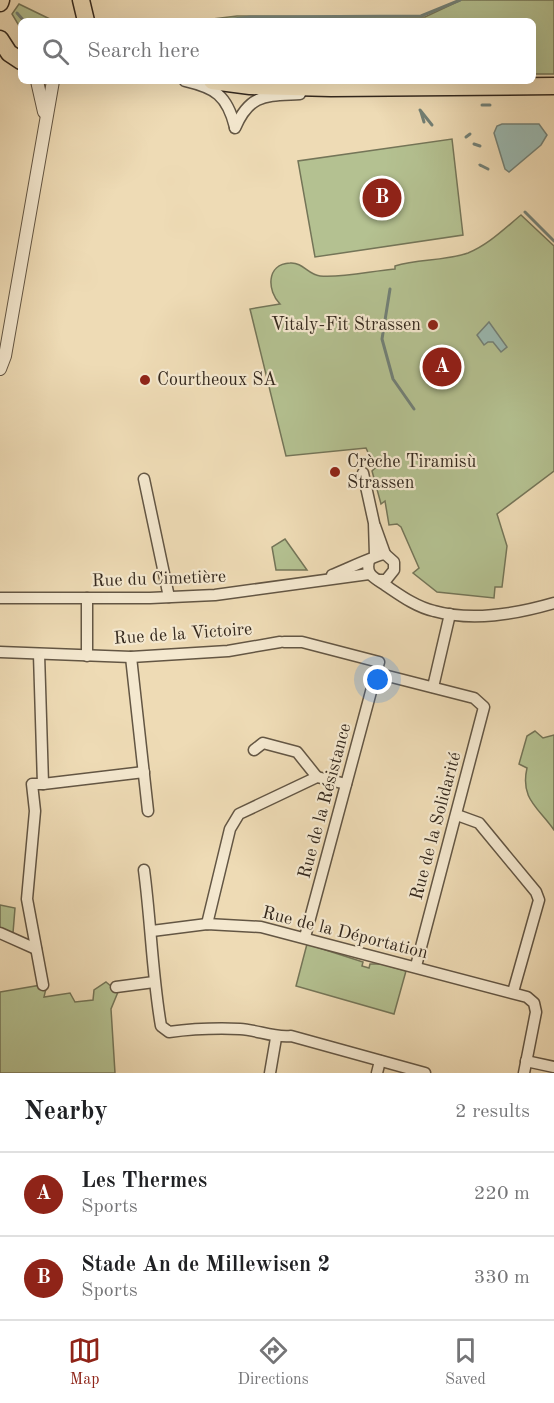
<!DOCTYPE html>
<html lang="en">
<head>
<meta charset="utf-8">
<style>
	:root { --surface:#fff; --page:#f2f2f2; --text:#202124; --muted:#757577; --line:#e0e0e0; --accent:#8f2418 }
	body { margin:0; font-family:"Old Standard TT",serif; background:var(--page); color:var(--text) }
	.you { position:absolute; left:378px; top:680px; width:21px; height:21px; margin:-15px; border:4px solid #fff; border-radius:50%; background:#1a73e8; box-shadow:0 0 0 9px #1a73e833 }
	.badge { display:grid; place-items:center; width:39px; height:39px; border-radius:50%; background:var(--accent); color:#fff; font-size:20px; font-weight:700 }
	.pin { position:absolute; translate:-50% -50%; border:3px solid #fff; box-shadow:0 2px 6px #0006 }
	.list { margin:0; padding:0; list-style:none }
	h2 { display:flex; justify-content:space-between; align-items:center; height:78px; margin:0; padding:0 24px; font-size:26px }
	h2 small { font-size:20px; font-weight:400; color:var(--muted) }
	.list li { display:grid; grid-template-columns:39px 1fr auto; gap:18px; align-items:center; box-sizing:border-box; height:84px; padding:0 24px; border-top:2px solid var(--line) }
	.list b { display:block; font-size:22px; white-space:nowrap }
	.list p { margin:0; font-size:20px; white-space:nowrap; color:var(--muted) }
	.list em { font-size:20px; font-style:normal; color:var(--muted) }
	.icon { flex:none; width:33px; height:33px; fill:none; stroke:currentColor; stroke-width:2; stroke-linecap:round; stroke-linejoin:round }
	.map { position:relative; flex:none; width:554px; height:1073px; overflow:hidden }
	.search { position:absolute; background:var(--surface); box-shadow:0 6px 24px #0002; left:18px; right:18px; top:18px; height:66px; display:flex; align-items:center; gap:15px; box-sizing:border-box; padding:0 21px; border-radius:9px; color:var(--muted); font-size:22px }
	.sheet { height:246px; background:var(--surface) }
	nav { display:flex; justify-content:space-around; align-items:center; box-sizing:border-box; height:84px; border-top:2px solid var(--line); background:var(--surface); font-size:16px; color:var(--muted) }
	nav a { display:grid; justify-items:center; gap:3px }
	nav .on { color:var(--accent) }
	.map>svg:first-child { display:block }
	.green { fill:#b4c191; stroke:#747558; stroke-width:1.5 }
	.water { fill:#9abab3; stroke:#728077; stroke-width:1.5 }
	.lines { fill:none; stroke-linecap:round; stroke-linejoin:round }
	.stream { stroke:#728077; stroke-width:3 }
	.minor-casing { stroke:#635644; stroke-width:13 }
	.tertiary-casing { stroke:#635644; stroke-width:14 }
	.primary-casing { stroke:#35291e; stroke-width:19 }
	.minor { stroke:#f4e8cf; stroke-width:10 }
	.tertiary { stroke:#f4e8cf; stroke-width:12 }
	.primary { stroke:#eedbb5; stroke-width:16 }
	.poi-dot { fill:#8f2418; stroke:#f4e8cf; stroke-width:2 }
	.labels { text-anchor:middle; dominant-baseline:central; stroke-width:4.5; stroke-linejoin:round; paint-order:stroke }
	.poi-label { font-size:18px; fill:#35291e; stroke:#f4e8cf; text-anchor:start }
	.street-label { font-size:18px; fill:#35291e; stroke:#f4e8cf }
</style>
</head>
<body>
<div class="map">
<svg width="554" height="1073" viewBox="0 0 554 1073">
	<rect width="100%" height="100%" fill="#eedbb5"/>
	<filter id="stains"><feTurbulence type="fractalNoise" baseFrequency=".00333" numOctaves="4"/><feColorMatrix values="0 0 0 0 .2 0 0 0 0 .09 0 0 0 0 .02 0 0 0 .5 -.17"/></filter>
	<radialGradient id="worn" r=".72"><stop offset=".6" stop-color="#630" stop-opacity="0"/><stop offset="1" stop-color="#630" stop-opacity=".3"/></radialGradient>
	<g class="green">
		<path d="M461,0H554V74H533V21H196L237,16L425,17Z"/>
		<path d="M19,4L54,21H21V29L12,14Z"/>
		<path d="M452,139L463,235L315,257L298,161Z"/>
		<path d="M521,215L554,246V471L497,514L507,546L502,587H495L494,598L437,592L413,573L419,568L401,527L397,524L389,525L385,501L381,504L372,471L375,468L366,448L286,456L250,309L280,304C267,291 266,264 290,263C303,262 308,275 320,276C343,278 371,271 395,269V266C418,259 445,261 468,253C488,245 504,229 521,215Z"/>
		<path d="M285,539L307,570H276L272,547Z"/>
		<path d="M535,731L543,738L554,735V830C538,807 520,799 527,768L519,764L527,736Z"/>
		<path d="M0,905L15,908L13,933L0,928Z"/>
		<path d="M307,944L363,962L362,966L369,968L370,964H382L406,971L394,1014L296,986Z"/>
		<path d="M106,982L118,992L111,1009L115,1073H0V992L47,984L44,997L70,993L75,1002L93,1000L94,990Z"/>
	</g>
	<g class="water">
		<path d="M502,124H539L547,135L541,145L509,172L505,169L494,133L497,126Z"/>
		<path d="M489,322L507,347L501,352L493,342H488L484,345L477,335Z"/>
	</g>
	<g class="lines">
		<g class="stream">
			<path d="M17,13L24,21"/>
			<path d="M216,21L251,17L421,16L460,0"/>
			<path d="M482,105H490"/>
			<path d="M420,110L432,125"/>
			<path d="M421,112L424,122"/>
			<path d="M466,137L470,134"/>
			<path d="M474,144L480,146"/>
			<path d="M480,165L488,169"/>
			<path d="M525,212L554,241"/>
			<path d="M390,289L382,339L393,379L414,409"/>
		</g>
		<defs>
			<g id="minor">
				<path d="M185,81C215,88 227,95 235,127"/>
				<path d="M235,128C250,93 266,96 300,94"/>
				<path d="M363,473L374,523L375,555"/>
				<path d="M144,479L169,597"/>
				<path d="M375,526L385,554"/>
				<path d="M369,561C365,575 375,578 385,585C400,595 416,607 434,611C473,622 516,614 554,603"/>
				<path d="M332,575C343,571 378,554 385,554L394,562V570L386,580H378"/>
				<path d="M0,598H150L215,595L369,574"/>
				<path d="M284,642H302L379,662L376,673L474,698L484,707L416,966"/>
				<path d="M0,652L131,657L228,651L280,642"/>
				<path d="M39,654L43,784H32L35,811L27,899L43,985"/>
				<path d="M87,656V598"/>
				<path d="M131,657L148,811"/>
				<path d="M433,687L450,614"/>
				<path d="M254,750L263,743L297,752L317,777"/>
				<path d="M43,784L144,772"/>
				<path d="M457,815L479,823L536,892L539,900L513,992"/>
				<path d="M144,870C151,922 152,974 161,1026L169,1032C192,1029 216,1028 240,1029C258,1030 273,1038 291,1036L425,1073"/>
				<path d="M207,924L230,829L239,814L317,777L346,784"/>
				<path d="M152,931L207,924L261,927L527,997L534,1003L536,1012L524,1073"/>
				<path d="M0,933L36,949"/>
				<path d="M305,937L376,673"/>
				<path d="M116,987L154,982"/>
				<path d="M526,1061L554,1067"/>
				<path d="M270,1073L276,1038"/>
				<path d="M377,1073L380,1061"/>
			</g>
			<g id="tertiary">
				<path d="M37,81L44,112"/>
				<path d="M0,369L5,356L53,81"/>
			</g>
			<g id="primary">
				<path d="M81,0L86,21"/>
				<path d="M0,3L1,0"/>
				<path d="M0,39L9,53L21,61"/>
				<path d="M212,81L250,86L331,88L554,86"/>
			</g>
		</defs>
		<use href="#minor" class="minor-casing"/>
		<use href="#tertiary" class="tertiary-casing"/>
		<use href="#primary" class="primary-casing"/>
		<use href="#minor" class="minor"/>
		<use href="#tertiary" class="tertiary"/>
		<use href="#primary" class="primary"/>
	</g>
	<g class="poi-dot">
		<circle cx="433" cy="325" r="6"/>
		<circle cx="145" cy="380" r="6"/>
		<circle cx="335" cy="472" r="6"/>
	</g>
	<g class="labels">
		<g class="poi-label">
			<text x="421" y="325" text-anchor="end">Vitaly-Fit Strassen</text>
			<text x="157" y="380">Courtheoux SA</text>
			<text x="347" y="462">Crèche Tiramisù<tspan x="347" dy="21">Strassen</tspan></text>
		</g>
		<g class="street-label">
			<text transform="translate(159 579) rotate(-2)">Rue du Cimetière</text>
			<text transform="translate(183 634) rotate(-4)">Rue de la Victoire</text>
			<text transform="translate(325 801) rotate(-75)">Rue de la Résistance</text>
			<text transform="translate(436 826) rotate(-75)">Rue de la Solidarité</text>
			<text transform="translate(345 933) rotate(14)">Rue de la Déportation</text>
		</g>
	</g>
	<rect width="100%" height="100%" filter="url(#stains)"/>
	<rect width="100%" height="100%" fill="url(#worn)"/>
</svg>
<div class="you"></div>
<div class="pin badge" style="left:442px;top:367px">A</div>
<div class="pin badge" style="left:382px;top:198px">B</div>
<div class="search"><svg class="icon" aria-label="search" viewBox="0 0 24 24"><circle cx="10" cy="10" r="6"/><path d="M15 15l6 6"/></svg>Search here</div>
</div>
<section class="sheet">
<h2>Nearby<small>2 results</small></h2>
<ul class="list">
<li><span class="badge">A</span><div><b>Les Thermes</b><p>Sports</p></div><em>220 m</em></li>
<li><span class="badge">B</span><div><b>Stade An de Millewisen 2</b><p>Sports</p></div><em>330 m</em></li>
</ul>
</section>
<nav>
<a class="on"><svg class="icon" aria-label="map" viewBox="0 0 24 24"><path d="M3 6l6-2 6 2 6-2v14l-6 2-6-2-6 2zM9 4v14M15 6v14"/></svg>Map</a>
<a><svg class="icon" aria-label="directions" viewBox="0 0 24 24"><path d="M12 3l9 9-9 9-9-9zM9 14v-3h6M13 9l2 2-2 2"/></svg>Directions</a>
<a><svg class="icon" aria-label="saved" viewBox="0 0 24 24"><path d="M7 4h10v16l-5-4-5 4z"/></svg>Saved</a>
</nav>
</body>
</html>
